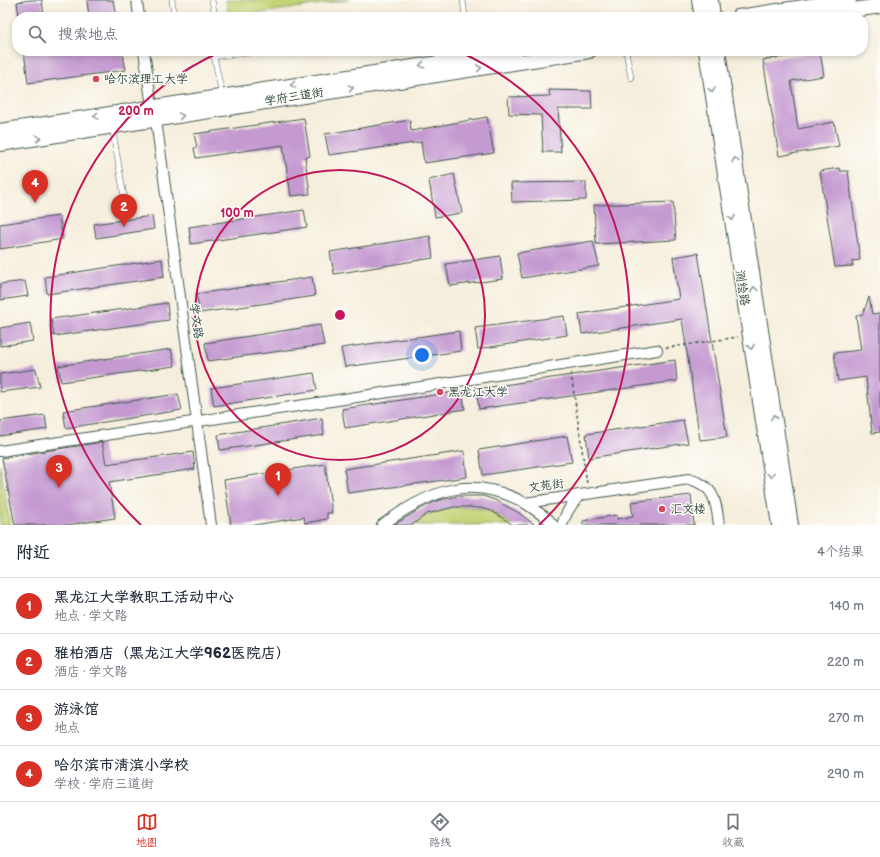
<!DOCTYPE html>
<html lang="zh">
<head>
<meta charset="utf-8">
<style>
	:root { --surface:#fff; --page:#f2f2f3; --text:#1f2937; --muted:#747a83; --line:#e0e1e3; --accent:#d93025 }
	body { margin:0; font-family:"Balsamiq Sans","LXGW WenKai TC",sans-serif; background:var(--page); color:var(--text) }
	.you { position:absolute; left:422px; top:355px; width:14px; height:14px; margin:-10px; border:3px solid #fff; border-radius:50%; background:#1a73e8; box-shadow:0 0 0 6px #1a73e833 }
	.badge { display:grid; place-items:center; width:26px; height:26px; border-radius:50%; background:var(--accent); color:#fff; font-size:13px; font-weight:700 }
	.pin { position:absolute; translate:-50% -33px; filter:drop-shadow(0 1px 2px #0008) }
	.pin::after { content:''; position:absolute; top:21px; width:14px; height:12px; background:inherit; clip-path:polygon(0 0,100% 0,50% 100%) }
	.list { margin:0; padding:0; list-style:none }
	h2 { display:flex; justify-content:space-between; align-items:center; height:52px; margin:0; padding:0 16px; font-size:17px }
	h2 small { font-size:13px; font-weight:400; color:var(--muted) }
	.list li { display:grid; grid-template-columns:26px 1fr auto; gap:12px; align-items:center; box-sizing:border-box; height:56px; padding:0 16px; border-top:1px solid var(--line) }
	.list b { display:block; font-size:15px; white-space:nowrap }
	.list p { margin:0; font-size:13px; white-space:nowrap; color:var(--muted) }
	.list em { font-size:13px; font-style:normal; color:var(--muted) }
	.icon { flex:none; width:22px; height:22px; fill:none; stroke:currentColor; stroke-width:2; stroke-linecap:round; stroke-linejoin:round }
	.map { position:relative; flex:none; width:880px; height:525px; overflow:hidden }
	.search { position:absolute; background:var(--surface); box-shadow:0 2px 6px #0003; left:12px; right:12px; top:12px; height:44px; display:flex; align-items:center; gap:10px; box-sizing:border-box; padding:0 14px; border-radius:16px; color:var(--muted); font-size:15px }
	.sheet { height:276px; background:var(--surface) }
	nav { display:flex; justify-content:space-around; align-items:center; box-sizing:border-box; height:56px; border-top:1px solid var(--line); background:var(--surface); font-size:11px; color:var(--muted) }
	nav a { display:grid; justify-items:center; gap:2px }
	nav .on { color:var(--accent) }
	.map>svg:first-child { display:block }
	.green { fill:#c3d375; stroke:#718854 }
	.building { fill:#c49ad1 }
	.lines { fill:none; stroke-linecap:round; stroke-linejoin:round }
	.service-casing { stroke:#3f584d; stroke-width:6 }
	.minor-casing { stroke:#3f584d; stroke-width:12 }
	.secondary-casing { stroke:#3f584d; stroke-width:16 }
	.path { stroke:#3f584d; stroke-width:1.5; stroke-dasharray:3 3; stroke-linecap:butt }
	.service { stroke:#fff; stroke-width:5 }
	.minor { stroke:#fff; stroke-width:10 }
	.secondary { stroke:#fff; stroke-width:14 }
	.oneway { stroke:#8f9e9a }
	.ring { fill:none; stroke:#c2185b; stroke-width:2 }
	.poi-dot { fill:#d1495b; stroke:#fdfcf7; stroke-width:1.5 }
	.labels { text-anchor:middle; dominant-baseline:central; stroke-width:3; stroke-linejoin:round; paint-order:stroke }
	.poi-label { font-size:12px; fill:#1f3d34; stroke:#fdfcf7; text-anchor:start }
	.street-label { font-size:12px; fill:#1f3d34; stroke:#fdfcf7 }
	.centre { fill:#c2185b; stroke:#fdfcf7; stroke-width:2 }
	.ring-label { font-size:12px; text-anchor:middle; font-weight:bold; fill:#c2185b; stroke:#fdfcf7; stroke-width:3; stroke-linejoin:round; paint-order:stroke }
</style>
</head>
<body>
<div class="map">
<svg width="880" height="525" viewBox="0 0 880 525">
	<rect width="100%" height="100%" fill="#fdfcf7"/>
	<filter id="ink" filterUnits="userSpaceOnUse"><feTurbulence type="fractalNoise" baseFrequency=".025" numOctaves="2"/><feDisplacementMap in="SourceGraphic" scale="8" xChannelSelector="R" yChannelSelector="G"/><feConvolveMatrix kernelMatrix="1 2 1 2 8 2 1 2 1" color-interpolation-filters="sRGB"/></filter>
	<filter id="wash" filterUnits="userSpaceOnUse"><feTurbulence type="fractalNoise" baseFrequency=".012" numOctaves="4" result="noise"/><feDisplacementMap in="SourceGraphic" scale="16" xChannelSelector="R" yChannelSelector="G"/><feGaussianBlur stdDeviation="0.9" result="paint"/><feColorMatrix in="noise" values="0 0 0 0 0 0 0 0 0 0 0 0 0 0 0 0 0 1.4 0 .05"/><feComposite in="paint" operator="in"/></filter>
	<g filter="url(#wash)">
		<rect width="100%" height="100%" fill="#f6eedc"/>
		<g class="green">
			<path d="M226,0H348L234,17H229Z"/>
			<path d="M0,465L10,525H0Z"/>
			<path d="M453,507C480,507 491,509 513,525H412L427,514Z"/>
		</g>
		<g id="blocks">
			<g class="building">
				<path d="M31,0H42L44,17H19L17,2Z"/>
				<path d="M87,0H113L116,17H89Z"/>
				<path d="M24,51H122L126,70L28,83Z"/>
				<path d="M820,52L824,76L791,81L798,129L834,122L839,146L779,156L763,60Z"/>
				<path d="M549,90L591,91L592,109H558L561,152H543L541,115L509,114L508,97L550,96Z"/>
				<path d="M487,117L494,153L424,163L421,142L329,155L325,134L410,120L411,131Z"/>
				<path d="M304,118L310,156L305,157L310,194L291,196L283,145L196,158L194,148L197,147L194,134Z"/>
				<path d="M839,168L841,171H848L860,260L852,261L853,266L835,267L820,171Z"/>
				<path d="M454,174L462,213L435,217L429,180Z"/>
				<path d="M586,182V200L512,202L511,183Z"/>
				<path d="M673,202L676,240L596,244L594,205Z"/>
				<path d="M304,210L307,227L191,244L189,227Z"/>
				<path d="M59,216L63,239L0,249V224Z"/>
				<path d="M152,216L154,229L96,238L94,224Z"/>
				<path d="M430,236L433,258L334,274L330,252Z"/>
				<path d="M593,241L599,266L522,278L517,253Z"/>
				<path d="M698,253L727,437L700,440L682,319L582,334L579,314L679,299L673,257Z"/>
				<path d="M500,256L503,279L450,286L446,264Z"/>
				<path d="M162,259L164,277L47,294L45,277Z"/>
				<path d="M312,277L315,296L200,313L196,294Z"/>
				<path d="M25,281L28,296L0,300V284Z"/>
				<path d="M869,297L872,314L880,313V432L872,433L866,377L838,381L834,353L861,350L856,316L863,314Z"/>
				<path d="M167,303L169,320L54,336L51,319Z"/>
				<path d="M564,316L567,335L478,349L475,328Z"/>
				<path d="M30,323L33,341L0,346V328Z"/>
				<path d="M320,325L324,345L208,361L205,343Z"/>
				<path d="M459,331L461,351L345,367L341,348Z"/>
				<path d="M171,349L175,366L61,382L58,366Z"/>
				<path d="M675,360L677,381L479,409L476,389Z"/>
				<path d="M36,369L40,387L0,392V374Z"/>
				<path d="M314,373L317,390L214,406L211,388Z"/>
				<path d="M462,391L465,409L345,428L342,409Z"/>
				<path d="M178,394L182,410L66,428L63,411Z"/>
				<path d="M45,415L47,429L0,436V421Z"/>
				<path d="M322,418L324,435L220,450L218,435Z"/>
				<path d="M683,420L688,443L589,458L586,434Z"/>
				<path d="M567,436L572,462L483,475L479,450Z"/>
				<path d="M102,442L106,464L193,452L195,469L109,482L115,518L67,525H15L2,458Z"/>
				<path d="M464,451L467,477L348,493L344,469Z"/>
				<path d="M325,464L332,513H327V519L305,523L304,517L254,525H231L224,480Z"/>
				<path d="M691,495L694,525H583V521L617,515V519L633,516L631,502Z"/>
				<path d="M458,496H483L495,500L519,513L535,525H513L492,511L480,508L468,507H454L427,514L412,525H394L420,509L436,501Z"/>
			</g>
		</g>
	</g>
	<g filter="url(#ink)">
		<use href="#blocks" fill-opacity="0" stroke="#3f584d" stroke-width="1"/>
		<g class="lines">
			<defs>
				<g id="service">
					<path d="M172,0L174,17"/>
					<path d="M212,0L215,17"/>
					<path d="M463,0L465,17"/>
					<path d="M360,17H366"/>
					<path d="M213,51L222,95"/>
					<path d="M626,51L631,78"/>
					<path d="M214,57L259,51"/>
					<path d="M112,126L126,208"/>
				</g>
				<g id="minor">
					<path d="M137,0L139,17"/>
					<path d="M144,51L152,107"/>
					<path d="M156,120L211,525"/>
					<path d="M0,451L331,401L657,350"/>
					<path d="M525,503L548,519L553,525"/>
					<path d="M382,525C430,491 469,473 525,503L689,479C715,486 716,501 719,525"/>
					<path d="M562,525C566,512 571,504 580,495"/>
				</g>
				<g id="secondary">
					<path d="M699,0L702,17"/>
					<path d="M711,0L713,17"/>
					<path d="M738,17L849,0"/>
					<path d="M808,17L880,6"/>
					<path d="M706,51L779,525"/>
					<path d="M718,51L791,525"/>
					<path d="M0,131L516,51"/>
					<path d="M0,144L589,51"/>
				</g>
			</defs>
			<use href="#service" class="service-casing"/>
			<use href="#minor" class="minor-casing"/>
			<use href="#secondary" class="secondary-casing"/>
			<g class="path">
				<path d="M666,348L738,337"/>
				<path d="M571,373L587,484"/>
			</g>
			<use href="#service" class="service"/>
			<use href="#minor" class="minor"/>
			<use href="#secondary" class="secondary"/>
		</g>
		<defs><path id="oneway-chevron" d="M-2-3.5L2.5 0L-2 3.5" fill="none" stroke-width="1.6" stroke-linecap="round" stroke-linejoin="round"/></defs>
		<g class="oneway">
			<use href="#oneway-chevron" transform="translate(422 65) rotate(171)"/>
			<use href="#oneway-chevron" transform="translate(479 68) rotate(-9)"/>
			<use href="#oneway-chevron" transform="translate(293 85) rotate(171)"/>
			<use href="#oneway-chevron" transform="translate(351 88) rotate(-9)"/>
			<use href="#oneway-chevron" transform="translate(712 90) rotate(81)"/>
			<use href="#oneway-chevron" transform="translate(96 116) rotate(171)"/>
			<use href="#oneway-chevron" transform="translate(181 116) rotate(-10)"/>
			<use href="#oneway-chevron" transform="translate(38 138) rotate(-9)"/>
			<use href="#oneway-chevron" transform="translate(735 160) rotate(-99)"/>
			<use href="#oneway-chevron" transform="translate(732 218) rotate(81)"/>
			<use href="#oneway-chevron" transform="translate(754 289) rotate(-99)"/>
			<use href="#oneway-chevron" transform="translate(751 347) rotate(81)"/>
			<use href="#oneway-chevron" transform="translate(774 417) rotate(-99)"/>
			<use href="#oneway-chevron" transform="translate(771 475) rotate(81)"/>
		</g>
	</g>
	<g class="ring">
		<circle cx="340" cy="315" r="145"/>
		<path d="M141 525A289 289 0 0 1 220 52M460 52A289 289 0 0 1 539 525"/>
	</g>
	<g class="poi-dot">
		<circle cx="96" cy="79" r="4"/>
		<circle cx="440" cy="392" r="4"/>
		<circle cx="662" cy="509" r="4"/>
	</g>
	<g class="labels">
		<g class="poi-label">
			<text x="104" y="79">哈尔滨理工大学</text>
			<text x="448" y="392">黑龙江大学</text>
			<text x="670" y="509">汇文楼</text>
		</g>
		<g class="street-label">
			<text transform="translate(294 97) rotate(-9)">学府三道街</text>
			<text transform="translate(742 288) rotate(81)">测绘路</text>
			<text transform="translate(196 321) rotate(82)">学文路</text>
			<text transform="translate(546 486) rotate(-8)">文苑街</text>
		</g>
	</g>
	<circle cx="340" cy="315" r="6" class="centre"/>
	<g class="ring-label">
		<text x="136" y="115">200 m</text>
		<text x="237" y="217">100 m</text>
	</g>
</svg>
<div class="you"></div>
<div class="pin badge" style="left:278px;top:496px">1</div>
<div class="pin badge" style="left:124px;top:227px">2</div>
<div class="pin badge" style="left:59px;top:488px">3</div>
<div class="pin badge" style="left:35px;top:203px">4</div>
<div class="search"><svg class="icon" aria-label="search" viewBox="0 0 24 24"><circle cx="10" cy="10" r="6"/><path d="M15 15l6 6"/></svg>搜索地点</div>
</div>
<section class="sheet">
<h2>附近<small>4个结果</small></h2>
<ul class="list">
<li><span class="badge">1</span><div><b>黑龙江大学教职工活动中心</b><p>地点 · 学文路</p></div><em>140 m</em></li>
<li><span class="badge">2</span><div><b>雅柏酒店（黑龙江大学962医院店）</b><p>酒店 · 学文路</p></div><em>220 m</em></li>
<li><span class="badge">3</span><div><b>游泳馆</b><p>地点</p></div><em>270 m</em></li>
<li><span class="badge">4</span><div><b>哈尔滨市清滨小学校</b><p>学校 · 学府三道街</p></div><em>290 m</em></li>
</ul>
</section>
<nav>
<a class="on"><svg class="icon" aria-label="map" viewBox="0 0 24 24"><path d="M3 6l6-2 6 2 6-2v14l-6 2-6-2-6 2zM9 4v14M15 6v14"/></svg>地图</a>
<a><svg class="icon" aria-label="directions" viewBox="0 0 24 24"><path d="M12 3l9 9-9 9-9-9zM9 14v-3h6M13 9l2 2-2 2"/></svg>路线</a>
<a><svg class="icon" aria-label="saved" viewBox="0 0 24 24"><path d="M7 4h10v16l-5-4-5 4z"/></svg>收藏</a>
</nav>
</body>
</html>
